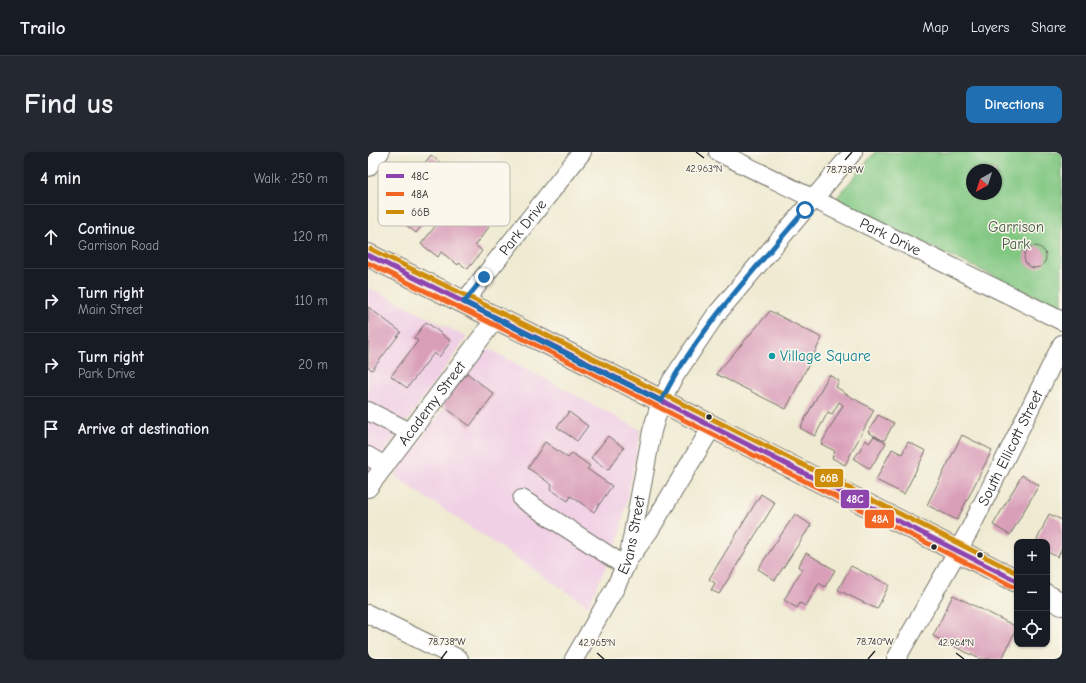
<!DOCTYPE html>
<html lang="en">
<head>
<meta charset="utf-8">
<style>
	:root { --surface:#171b24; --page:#242831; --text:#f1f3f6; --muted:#9ea1a6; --line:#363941; --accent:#1f6fb2 }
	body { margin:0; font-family:"Comic Neue",sans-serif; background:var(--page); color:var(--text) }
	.controls { position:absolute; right:12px; bottom:12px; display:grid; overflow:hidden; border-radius:8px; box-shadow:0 1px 3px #0004 }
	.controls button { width:36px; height:36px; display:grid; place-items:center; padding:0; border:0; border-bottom:1px solid var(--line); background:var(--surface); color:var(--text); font:20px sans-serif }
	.compass { position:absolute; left:598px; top:12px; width:36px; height:36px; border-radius:50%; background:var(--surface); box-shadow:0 1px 3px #0004; rotate:219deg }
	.stop { position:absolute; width:12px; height:12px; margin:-9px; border:3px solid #1f6fb2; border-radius:50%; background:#fff }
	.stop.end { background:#1f6fb2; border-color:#fff; box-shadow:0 1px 4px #0008 }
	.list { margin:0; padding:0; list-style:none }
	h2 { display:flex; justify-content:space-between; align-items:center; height:52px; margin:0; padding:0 16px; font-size:17px }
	h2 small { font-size:13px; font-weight:400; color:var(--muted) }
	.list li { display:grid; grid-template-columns:26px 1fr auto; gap:12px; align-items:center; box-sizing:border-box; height:64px; padding:0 16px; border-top:1px solid var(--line) }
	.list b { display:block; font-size:15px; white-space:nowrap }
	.list p { margin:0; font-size:13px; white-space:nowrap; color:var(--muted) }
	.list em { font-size:13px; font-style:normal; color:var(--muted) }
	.icon { flex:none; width:22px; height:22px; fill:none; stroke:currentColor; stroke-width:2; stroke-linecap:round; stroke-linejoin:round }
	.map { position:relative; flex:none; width:694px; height:507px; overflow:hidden; border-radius:8px }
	header { display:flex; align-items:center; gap:24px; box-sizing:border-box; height:56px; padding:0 20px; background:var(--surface); border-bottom:1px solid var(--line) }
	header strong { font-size:19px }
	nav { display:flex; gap:22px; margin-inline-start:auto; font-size:14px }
	.intro { display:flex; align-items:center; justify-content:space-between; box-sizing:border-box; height:96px; padding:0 24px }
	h1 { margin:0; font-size:28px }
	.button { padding:10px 18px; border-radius:8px; background:var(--accent); color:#fff; font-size:14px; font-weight:700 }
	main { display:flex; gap:24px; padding:0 24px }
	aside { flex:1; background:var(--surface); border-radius:8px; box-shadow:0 1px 3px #0004 }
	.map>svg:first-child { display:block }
	.built { fill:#f0d0e5 }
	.green { fill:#81c782; stroke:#567956; fill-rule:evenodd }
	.building { fill:#d99fb9 }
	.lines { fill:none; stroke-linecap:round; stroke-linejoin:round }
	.minor-casing { stroke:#706e65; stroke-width:20 }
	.major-casing { stroke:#706e65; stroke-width:24 }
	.minor { stroke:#fff; stroke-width:18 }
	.major { stroke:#fff; stroke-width:22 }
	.bus-1-casing { stroke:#fbf7ec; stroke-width:8 }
	.bus-2-casing { stroke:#fbf7ec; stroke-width:8 }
	.bus-3-casing { stroke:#fbf7ec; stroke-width:8 }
	.bus-1 { stroke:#8e44ad; stroke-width:5 }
	.bus-2 { stroke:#f26522; stroke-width:5 }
	.bus-3 { stroke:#ce8d09; stroke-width:5 }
	.route { stroke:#1f6fb2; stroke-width:5 }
	.ticks { fill:none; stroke:#2b2b2b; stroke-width:1.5 }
	.culture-dot { fill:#0f9aa8; stroke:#fbf7ec; stroke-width:1.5 }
	.bus-dot { fill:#2b2b2b; stroke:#fbf7ec; stroke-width:1.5 }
	.labels { text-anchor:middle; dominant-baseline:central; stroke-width:3; stroke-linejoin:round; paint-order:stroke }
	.street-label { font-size:15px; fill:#2b2b2b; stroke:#fbf7ec }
	.park-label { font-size:15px; fill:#455a45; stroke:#fbf7ec }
	.culture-label { font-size:15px; fill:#0d838f; stroke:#fbf7ec; text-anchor:start }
	.key { fill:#fbf7ec; stroke:#bdbab2; stroke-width:1 }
	.key-label { font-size:11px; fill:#2b2b2b }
	.ticks-label { font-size:10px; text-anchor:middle; fill:#2b2b2b; stroke:#fbf7ec; stroke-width:3; stroke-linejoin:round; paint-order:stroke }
	.line-badge { stroke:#fbf7ec; stroke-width:1.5 }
	.badge-label { font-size:11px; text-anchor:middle; font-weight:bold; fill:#fff }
</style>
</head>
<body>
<header>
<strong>Trailo</strong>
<nav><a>Map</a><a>Layers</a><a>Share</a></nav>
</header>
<div class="intro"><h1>Find us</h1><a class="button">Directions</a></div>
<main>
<aside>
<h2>4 min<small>Walk · 250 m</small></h2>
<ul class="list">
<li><svg class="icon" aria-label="ahead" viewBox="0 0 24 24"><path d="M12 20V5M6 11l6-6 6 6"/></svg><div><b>Continue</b><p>Garrison Road</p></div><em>120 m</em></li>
<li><svg class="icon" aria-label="right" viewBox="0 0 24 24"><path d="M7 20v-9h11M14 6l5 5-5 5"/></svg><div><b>Turn right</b><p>Main Street</p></div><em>110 m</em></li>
<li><svg class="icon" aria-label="right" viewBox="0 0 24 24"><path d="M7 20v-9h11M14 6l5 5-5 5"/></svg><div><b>Turn right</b><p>Park Drive</p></div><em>20 m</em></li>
<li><svg class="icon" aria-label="arrive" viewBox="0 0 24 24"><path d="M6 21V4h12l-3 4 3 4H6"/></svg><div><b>Arrive at destination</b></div></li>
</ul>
</aside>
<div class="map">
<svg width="694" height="507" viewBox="0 0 694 507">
	<rect width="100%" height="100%" fill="#fbf7ec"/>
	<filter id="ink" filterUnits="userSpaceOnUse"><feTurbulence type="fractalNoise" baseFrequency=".025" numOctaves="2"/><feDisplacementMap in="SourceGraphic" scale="8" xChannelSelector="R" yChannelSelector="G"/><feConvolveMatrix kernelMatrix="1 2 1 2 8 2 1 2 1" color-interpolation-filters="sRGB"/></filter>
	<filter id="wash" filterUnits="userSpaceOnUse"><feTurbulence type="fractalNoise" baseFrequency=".012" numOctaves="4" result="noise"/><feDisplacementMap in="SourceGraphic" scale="16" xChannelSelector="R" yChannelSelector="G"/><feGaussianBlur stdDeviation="0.9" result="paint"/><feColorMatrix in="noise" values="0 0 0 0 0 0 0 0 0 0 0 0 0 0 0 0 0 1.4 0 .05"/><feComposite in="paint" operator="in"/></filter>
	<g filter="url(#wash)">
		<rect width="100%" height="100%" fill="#efead1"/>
		<g class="built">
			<path d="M0,135L99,185L0,323Z"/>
			<path d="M119,196L273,278L251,386L220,454L26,324Z"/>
		</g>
		<path class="green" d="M507,0H694V158L666,143L466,49ZM604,18H628V42H604Z"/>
		<g id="blocks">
			<g class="building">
				<path d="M63,3L92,27L48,81L19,58Z"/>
				<path d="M101,40L106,45L102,51L108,55L103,61L121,75L107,93L114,99L100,117L91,111L90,113L73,100L70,105L53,92L92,43L96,46Z"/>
				<circle cx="667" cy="105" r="11"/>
				<path d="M0,155L33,180L4,218L0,215Z"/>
				<path d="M402,159L454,186L418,257L348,222Z"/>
				<path d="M58,170L83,189L71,205L66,201L39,236L23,224L50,189L46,186Z"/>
				<path d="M99,221L126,242L102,274L74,253Z"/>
				<path d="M461,223L471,229L468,235L476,240V241L506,258L477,313L464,306L467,299L453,292L475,253L471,250L464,262L460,260L447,284L432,276Z"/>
				<path d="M201,260L220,274L209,289L189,275Z"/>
				<path d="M510,263L526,271L516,289L500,280Z"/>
				<path d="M594,283L624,298L589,368L559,353Z"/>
				<path d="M240,284L256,296L240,318L223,306Z"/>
				<path d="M506,284L518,291L502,317L486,307L498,288L501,291Z"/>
				<path d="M177,290L200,306L204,301L222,314L219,317L244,334L226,360L203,344L200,349L182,337L184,333L160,316Z"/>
				<path d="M540,290L558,299L536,342L508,328L524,297L534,302Z"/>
				<path d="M654,323L671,333L642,383L625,373Z"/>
				<path d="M393,342L407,351L351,442L343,438L347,431L341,427Z"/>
				<path d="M427,362L443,373L407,428L390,417Z"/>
				<path d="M681,362L694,368V396L690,405L679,400V390H668Z"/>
				<path d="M438,401L467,418L457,435L451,431L438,454L432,451L429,456L416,448L434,417L430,415Z"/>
				<path d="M483,414L521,433L509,457L470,438Z"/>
				<path d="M585,443L649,475L634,507H612L565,484Z"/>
			</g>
		</g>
	</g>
	<g filter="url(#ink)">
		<use href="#blocks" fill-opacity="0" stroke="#706e65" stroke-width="1"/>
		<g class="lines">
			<defs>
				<g id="minor">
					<path id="s1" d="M350,0L694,169"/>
					<path d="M0,15L12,0"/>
					<path id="s2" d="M96,150L214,0"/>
					<path d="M0,259L42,280"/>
					<path d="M0,304L17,314"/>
					<path id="s3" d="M0,336L128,166"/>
					<path d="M154,347L257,414"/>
					<path d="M263,404L281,379L344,275"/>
					<path d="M0,462L91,507"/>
					<path id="s4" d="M206,507L247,436L260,408L284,279L293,249L304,228L347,164L485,0"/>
					<path id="s5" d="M528,507L602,377L694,192"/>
				</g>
				<g id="major">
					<path d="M0,103L181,192L649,429"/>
					<path d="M679,444L694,452"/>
				</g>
			</defs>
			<use href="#minor" class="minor-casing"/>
			<use href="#major" class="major-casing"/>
			<use href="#minor" class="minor"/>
			<use href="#major" class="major"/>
			<defs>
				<path id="bus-1" d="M0,103L181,192L649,429"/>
				<path id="bus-2" d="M0,111L178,198L646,435"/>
				<path id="bus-3" d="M3,97L184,186L649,421"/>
			</defs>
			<use href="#bus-1" class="bus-1-casing"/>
			<use href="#bus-2" class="bus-2-casing"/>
			<use href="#bus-3" class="bus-3-casing"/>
			<use href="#bus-1" class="bus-1"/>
			<use href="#bus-2" class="bus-2"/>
			<use href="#bus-3" class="bus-3"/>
		</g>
	</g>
	<g class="lines" filter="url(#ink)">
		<path class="route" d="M116,125L96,150L293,249C329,178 386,119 437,58"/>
	</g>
	<path class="ticks" d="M328,0L336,6M477,8L484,0M229,501L236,507M588,501L596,507M73,507L79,499M500,507L507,499"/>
	<circle class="culture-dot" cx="404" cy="204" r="4"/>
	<g class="bus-dot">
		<circle cx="341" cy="265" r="3.5"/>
		<circle cx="566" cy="395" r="3.5"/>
		<circle cx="612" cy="403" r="3.5"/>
	</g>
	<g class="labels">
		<g class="street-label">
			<text stroke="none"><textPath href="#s2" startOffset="95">Park Drive</textPath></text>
			<text stroke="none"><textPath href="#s1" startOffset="192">Park Drive</textPath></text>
			<text stroke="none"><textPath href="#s3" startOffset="106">Academy Street</textPath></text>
			<text stroke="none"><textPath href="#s5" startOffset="240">South Ellicott Street</textPath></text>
			<text stroke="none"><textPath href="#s4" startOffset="138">Evans Street</textPath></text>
		</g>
		<g class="park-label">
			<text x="648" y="75">Garrison<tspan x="648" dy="17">Park</tspan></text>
		</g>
		<g class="culture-label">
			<text x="412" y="204">Village Square</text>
		</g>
	</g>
	<rect x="10" y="10" width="132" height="64" rx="6" class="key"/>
	<rect x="18" y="22" width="18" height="4" fill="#8e44ad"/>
	<rect x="18" y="40" width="18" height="4" fill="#f26522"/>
	<rect x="18" y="58" width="18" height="4" fill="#ce8d09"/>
	<g class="key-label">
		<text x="43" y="28">48C</text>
		<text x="43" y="46">48A</text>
		<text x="43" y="64">66B</text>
	</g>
	<g class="ticks-label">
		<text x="336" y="20">42.963°N</text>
		<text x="477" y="21">78.738°W</text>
		<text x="79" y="493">78.738°W</text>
		<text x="507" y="493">78.740°W</text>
		<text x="229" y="494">42.965°N</text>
		<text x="588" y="494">42.964°N</text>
	</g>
	<g class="line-badge">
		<rect x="446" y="316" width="30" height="20" rx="4" fill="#ce8d09"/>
		<rect x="472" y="337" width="30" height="20" rx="4" fill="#8e44ad"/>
		<rect x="496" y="357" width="31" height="20" rx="4" fill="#f26522"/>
	</g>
	<g class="badge-label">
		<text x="461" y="330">66B</text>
		<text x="487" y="351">48C</text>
		<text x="512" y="371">48A</text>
	</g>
</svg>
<div class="controls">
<button>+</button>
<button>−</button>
<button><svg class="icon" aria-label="locate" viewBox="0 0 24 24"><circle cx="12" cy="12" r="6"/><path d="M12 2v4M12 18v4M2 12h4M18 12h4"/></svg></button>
</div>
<svg class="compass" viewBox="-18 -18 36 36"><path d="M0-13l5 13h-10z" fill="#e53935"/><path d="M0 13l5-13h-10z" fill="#9ea1a6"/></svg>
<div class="stop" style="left:437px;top:58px"></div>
<div class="stop end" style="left:116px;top:125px"></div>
</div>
</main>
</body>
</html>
